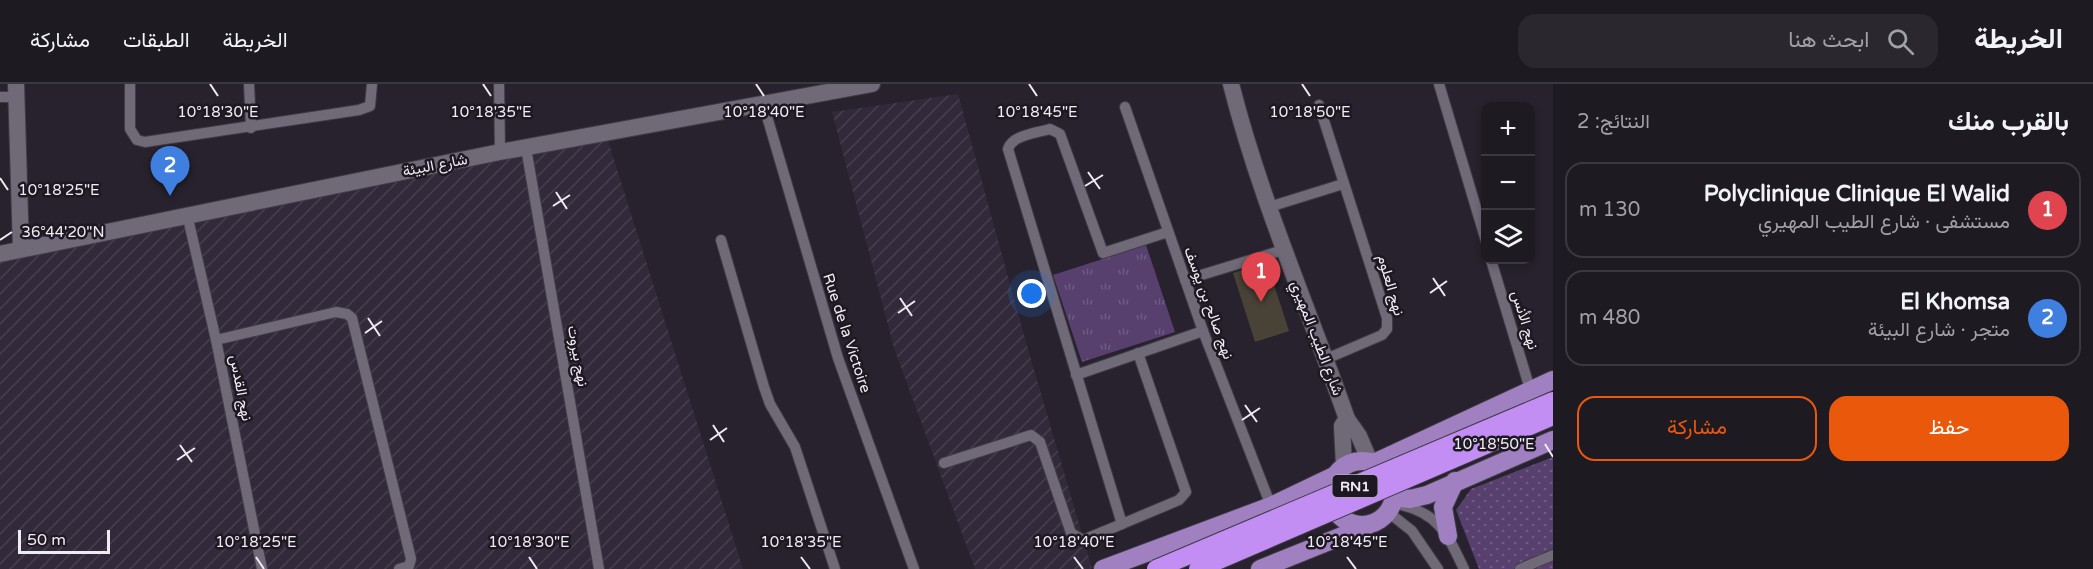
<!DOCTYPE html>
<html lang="ar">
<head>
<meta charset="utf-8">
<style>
	:root { --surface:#1d1a22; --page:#2a272f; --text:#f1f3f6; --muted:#a0a1a5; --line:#3b3840; --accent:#ea580c }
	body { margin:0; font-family:"Varela Round",Vazirmatn,sans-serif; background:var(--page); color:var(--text); direction:rtl }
	.controls { position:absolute; right:18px; top:18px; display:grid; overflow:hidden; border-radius:12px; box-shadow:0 3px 9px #0003 }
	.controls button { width:54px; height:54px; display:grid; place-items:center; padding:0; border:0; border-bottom:2px solid var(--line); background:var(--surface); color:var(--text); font:30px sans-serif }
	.scale { position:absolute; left:18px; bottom:15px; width:92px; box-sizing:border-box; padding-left:6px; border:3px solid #efebf3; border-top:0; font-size:16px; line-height:21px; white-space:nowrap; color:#efebf3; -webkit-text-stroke:4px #1e1823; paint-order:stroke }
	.you { position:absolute; left:1032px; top:210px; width:21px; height:21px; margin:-15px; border:4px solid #fff; border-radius:50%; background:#1a73e8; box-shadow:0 0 0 9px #1a73e833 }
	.badge { display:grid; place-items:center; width:39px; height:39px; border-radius:50%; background:var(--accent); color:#fff; font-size:20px; font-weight:700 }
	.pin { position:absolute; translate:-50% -50px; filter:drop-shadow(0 2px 3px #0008) }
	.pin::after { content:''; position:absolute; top:32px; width:21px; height:18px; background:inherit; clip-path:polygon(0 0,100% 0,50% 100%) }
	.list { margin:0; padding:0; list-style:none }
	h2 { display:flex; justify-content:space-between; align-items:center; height:78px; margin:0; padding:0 24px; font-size:26px }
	h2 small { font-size:20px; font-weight:400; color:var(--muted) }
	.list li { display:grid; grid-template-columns:39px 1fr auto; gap:18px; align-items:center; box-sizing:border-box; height:96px; margin:0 12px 12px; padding:0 12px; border:2px solid var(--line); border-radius:18px }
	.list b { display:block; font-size:22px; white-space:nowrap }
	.list p { margin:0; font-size:20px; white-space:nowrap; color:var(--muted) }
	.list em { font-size:20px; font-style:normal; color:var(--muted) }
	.actions { display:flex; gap:12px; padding:18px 24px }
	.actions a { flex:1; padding:14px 0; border:2px solid var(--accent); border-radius:18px; text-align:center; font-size:21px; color:var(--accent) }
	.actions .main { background:var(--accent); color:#fff }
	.icon { flex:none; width:33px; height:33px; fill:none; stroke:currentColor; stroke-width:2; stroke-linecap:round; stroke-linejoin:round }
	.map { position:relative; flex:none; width:1553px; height:485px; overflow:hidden; direction:ltr }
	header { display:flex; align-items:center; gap:36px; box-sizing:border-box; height:84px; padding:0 30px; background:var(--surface); border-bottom:2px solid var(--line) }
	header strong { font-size:28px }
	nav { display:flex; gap:33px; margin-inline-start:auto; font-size:21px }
	.search { width:420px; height:54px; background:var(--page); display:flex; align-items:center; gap:15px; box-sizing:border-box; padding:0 21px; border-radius:18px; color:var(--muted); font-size:22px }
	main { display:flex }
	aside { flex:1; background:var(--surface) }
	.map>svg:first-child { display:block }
	.industrial { fill:url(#industrial-furrows) }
	.grass { fill:url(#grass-dots) }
	.park { fill:url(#park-tufts) }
	.building { fill:#494337 }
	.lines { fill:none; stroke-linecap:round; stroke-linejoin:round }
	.street-casing { stroke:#413c46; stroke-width:12 }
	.secondary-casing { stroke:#413c46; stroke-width:18 }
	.primary-casing { stroke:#413c46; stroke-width:20 }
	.street { stroke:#706a78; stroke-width:10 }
	.secondary { stroke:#706a78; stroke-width:16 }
	.primary { stroke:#a180c2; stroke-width:18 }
	.highway-bridge-casing { stroke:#413c46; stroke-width:20; stroke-linecap:butt }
	.highway-bridge { stroke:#c28ef4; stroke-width:18 }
	.ticks { fill:none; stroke:#efebf3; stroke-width:2 }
	.labels { text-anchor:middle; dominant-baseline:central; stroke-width:5; stroke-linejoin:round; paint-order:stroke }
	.shield { fill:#1e1823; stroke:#b0acb5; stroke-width:1.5 }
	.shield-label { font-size:14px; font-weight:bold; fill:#efebf3 }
	.street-label { font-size:15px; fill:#efebf3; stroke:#1e1823 }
	.ticks-label { font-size:15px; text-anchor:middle; fill:#efebf3; stroke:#1e1823; stroke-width:5; stroke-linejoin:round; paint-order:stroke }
</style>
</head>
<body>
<header>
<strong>الخريطة</strong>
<div class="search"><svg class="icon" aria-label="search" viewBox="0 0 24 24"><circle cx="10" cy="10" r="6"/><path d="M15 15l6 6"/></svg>ابحث هنا</div>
<nav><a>الخريطة</a><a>الطبقات</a><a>مشاركة</a></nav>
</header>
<main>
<aside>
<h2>بالقرب منك<small>النتائج: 2</small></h2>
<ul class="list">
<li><span class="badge" style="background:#e0444e">1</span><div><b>Polyclinique Clinique El Walid</b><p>مستشفى · شارع الطيب المهيري</p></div><em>130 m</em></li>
<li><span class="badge" style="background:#3f7fe0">2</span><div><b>El Khomsa</b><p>متجر · شارع البيئة</p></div><em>480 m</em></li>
</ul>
<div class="actions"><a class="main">حفظ</a><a>مشاركة</a></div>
</aside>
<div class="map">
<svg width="1553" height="485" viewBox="0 0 1553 485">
	<defs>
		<pattern id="industrial-furrows" width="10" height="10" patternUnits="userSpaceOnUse" patternTransform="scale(1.5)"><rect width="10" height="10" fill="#322a3a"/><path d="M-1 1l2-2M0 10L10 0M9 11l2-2" fill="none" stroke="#463f4d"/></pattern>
		<pattern id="grass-dots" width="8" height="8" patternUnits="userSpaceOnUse" patternTransform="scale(1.5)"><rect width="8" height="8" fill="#573f6e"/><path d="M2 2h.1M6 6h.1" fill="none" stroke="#6f5b83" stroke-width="1.8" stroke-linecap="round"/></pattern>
		<pattern id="park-tufts" width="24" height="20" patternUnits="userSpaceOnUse" patternTransform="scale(1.5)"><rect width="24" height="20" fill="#573f6e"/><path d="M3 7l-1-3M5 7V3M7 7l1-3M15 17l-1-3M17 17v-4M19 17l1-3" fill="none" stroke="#6f5b83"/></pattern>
	</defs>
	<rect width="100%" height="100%" fill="#27222d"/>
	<g class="industrial">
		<path d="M958,10L1023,248L1092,484L1089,485H975L894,264L832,28Z"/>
		<path d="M604,44L743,485H0V163Z"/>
	</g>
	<path class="grass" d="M1553,373V485H1479L1456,426L1471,405Z"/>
	<path class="park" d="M1146,161L1175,248L1082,278L1053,191Z"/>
	<path class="building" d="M1267,179L1289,247L1255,258L1233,189Z"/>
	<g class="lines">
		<defs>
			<g id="street">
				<path d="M130,0V45L137,56L145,58L359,26L370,22L372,0"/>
				<path d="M249,0L251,44"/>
				<path d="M499,0L500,68"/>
				<path d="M1439,0L1486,157"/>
				<path d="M0,13H16"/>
				<path d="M763,19L838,274L914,485"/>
				<path d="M1319,21L1387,234V245L1382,251L1326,275"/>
				<path d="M1125,23L1203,247L1271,422"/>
				<path d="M526,64L599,485"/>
				<path d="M1269,123L1343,100"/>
				<path d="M187,130L216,256L262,485"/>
				<path d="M721,156L764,303L770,320L795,363L835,485"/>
				<path d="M1491,176L1530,305"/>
				<path d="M1185,196L1283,166"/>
				<path d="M216,256L336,228L347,230L352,234L411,475L409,482L399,485"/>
				<path d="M1138,269L1186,408L1179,416L1122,440L1008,65C1012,51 1037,49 1050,45L1060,50L1103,169L1168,148"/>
				<path d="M1076,291L1203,247"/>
				<path d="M944,379L1031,351L1040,358L1071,449L1083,456L1122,440"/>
				<path d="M1401,421C1440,430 1448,452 1464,485"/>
				<path d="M1388,428L1412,447L1438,485"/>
				<path d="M1520,485L1553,471"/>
			</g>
			<g id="secondary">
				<path d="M16,0L21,165"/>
				<path d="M1231,0C1260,115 1308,223 1347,335L1359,352L1370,378"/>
				<path d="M0,170L500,68L872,0"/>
				<path d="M1344,382L1342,342L1347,335"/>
			</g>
			<g id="primary">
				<circle cx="1362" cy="409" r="32"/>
				<path d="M1374,379L1553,296"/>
				<path d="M1394,413L1410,415L1427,411L1553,356"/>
				<path d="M1448,452L1443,423L1455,397"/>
				<path d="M1103,485L1271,422L1334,392"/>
				<path d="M1260,485L1367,442"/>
			</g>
		</defs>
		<use href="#street" class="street-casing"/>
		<use href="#secondary" class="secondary-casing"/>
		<use href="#primary" class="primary-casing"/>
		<use href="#street" class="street"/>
		<use href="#secondary" class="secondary"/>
		<use href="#primary" class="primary"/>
		<defs>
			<g id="highway-bridge">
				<path d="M1156,485L1553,317"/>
				<path d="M1198,485L1553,332"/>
			</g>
		</defs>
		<use href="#highway-bridge" class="highway-bridge-casing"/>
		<use href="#highway-bridge" class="highway-bridge"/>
	</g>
	<path class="ticks" d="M210,0L218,12M483,0L491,12M756,0L764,12M1029,0L1037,12M1302,0L1310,12M1088,88L1100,105M0,94L8,106M1085,102L1103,91M556,108L567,125M553,122L570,111M0,156L12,148M1433,194L1445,212M1430,209L1447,197M900,214L912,232M898,229L915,217M368,234L380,252M365,249L382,237M1245,321L1257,338M1242,336L1260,324M713,341L724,358M710,356L727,344M1545,360L1553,373M180,361L192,378M177,376L195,364M256,473L264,485M529,473L537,485M801,473L810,485M1074,473L1083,485M1347,473L1356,485"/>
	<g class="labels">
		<rect class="shield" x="1332.5" y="391" width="45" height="22" rx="4.5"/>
		<g class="shield-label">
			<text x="1355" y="402">RN1</text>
		</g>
		<g class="street-label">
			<text transform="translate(435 81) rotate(-11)">شارع البيئة</text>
			<text transform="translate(1391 201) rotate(74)">نهج العلوم</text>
			<text transform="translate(1209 219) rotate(70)">نهج صالح بن يوسف</text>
			<text transform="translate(1525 236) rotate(73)">نهج الأنس</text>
			<text transform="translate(847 249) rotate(72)">Rue de la Victoire</text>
			<text transform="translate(1317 254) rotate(69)">شارع الطيب المهيري</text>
			<text transform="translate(578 272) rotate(80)">نهج بيروت</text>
			<text transform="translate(241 304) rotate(79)">نهج القدس</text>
		</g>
	</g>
	<g class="ticks-label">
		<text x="218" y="33">10°18'30"E</text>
		<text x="491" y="33">10°18'35"E</text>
		<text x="764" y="33">10°18'40"E</text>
		<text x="1037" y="33">10°18'45"E</text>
		<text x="1310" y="33">10°18'50"E</text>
		<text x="59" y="111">10°18'25"E</text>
		<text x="63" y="153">36°44'20"N</text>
		<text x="1494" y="365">10°18'50"E</text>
		<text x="256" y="463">10°18'25"E</text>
		<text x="529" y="463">10°18'30"E</text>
		<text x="801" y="463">10°18'35"E</text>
		<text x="1074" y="463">10°18'40"E</text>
		<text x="1347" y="463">10°18'45"E</text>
	</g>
</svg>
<div class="controls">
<button>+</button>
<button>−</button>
<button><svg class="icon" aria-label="layers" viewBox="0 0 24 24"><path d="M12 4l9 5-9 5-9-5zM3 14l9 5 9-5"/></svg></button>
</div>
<div class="scale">50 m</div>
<div class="you"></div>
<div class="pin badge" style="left:1261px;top:218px;background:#e0444e">1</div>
<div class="pin badge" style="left:170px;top:112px;background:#3f7fe0">2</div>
</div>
</main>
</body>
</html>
